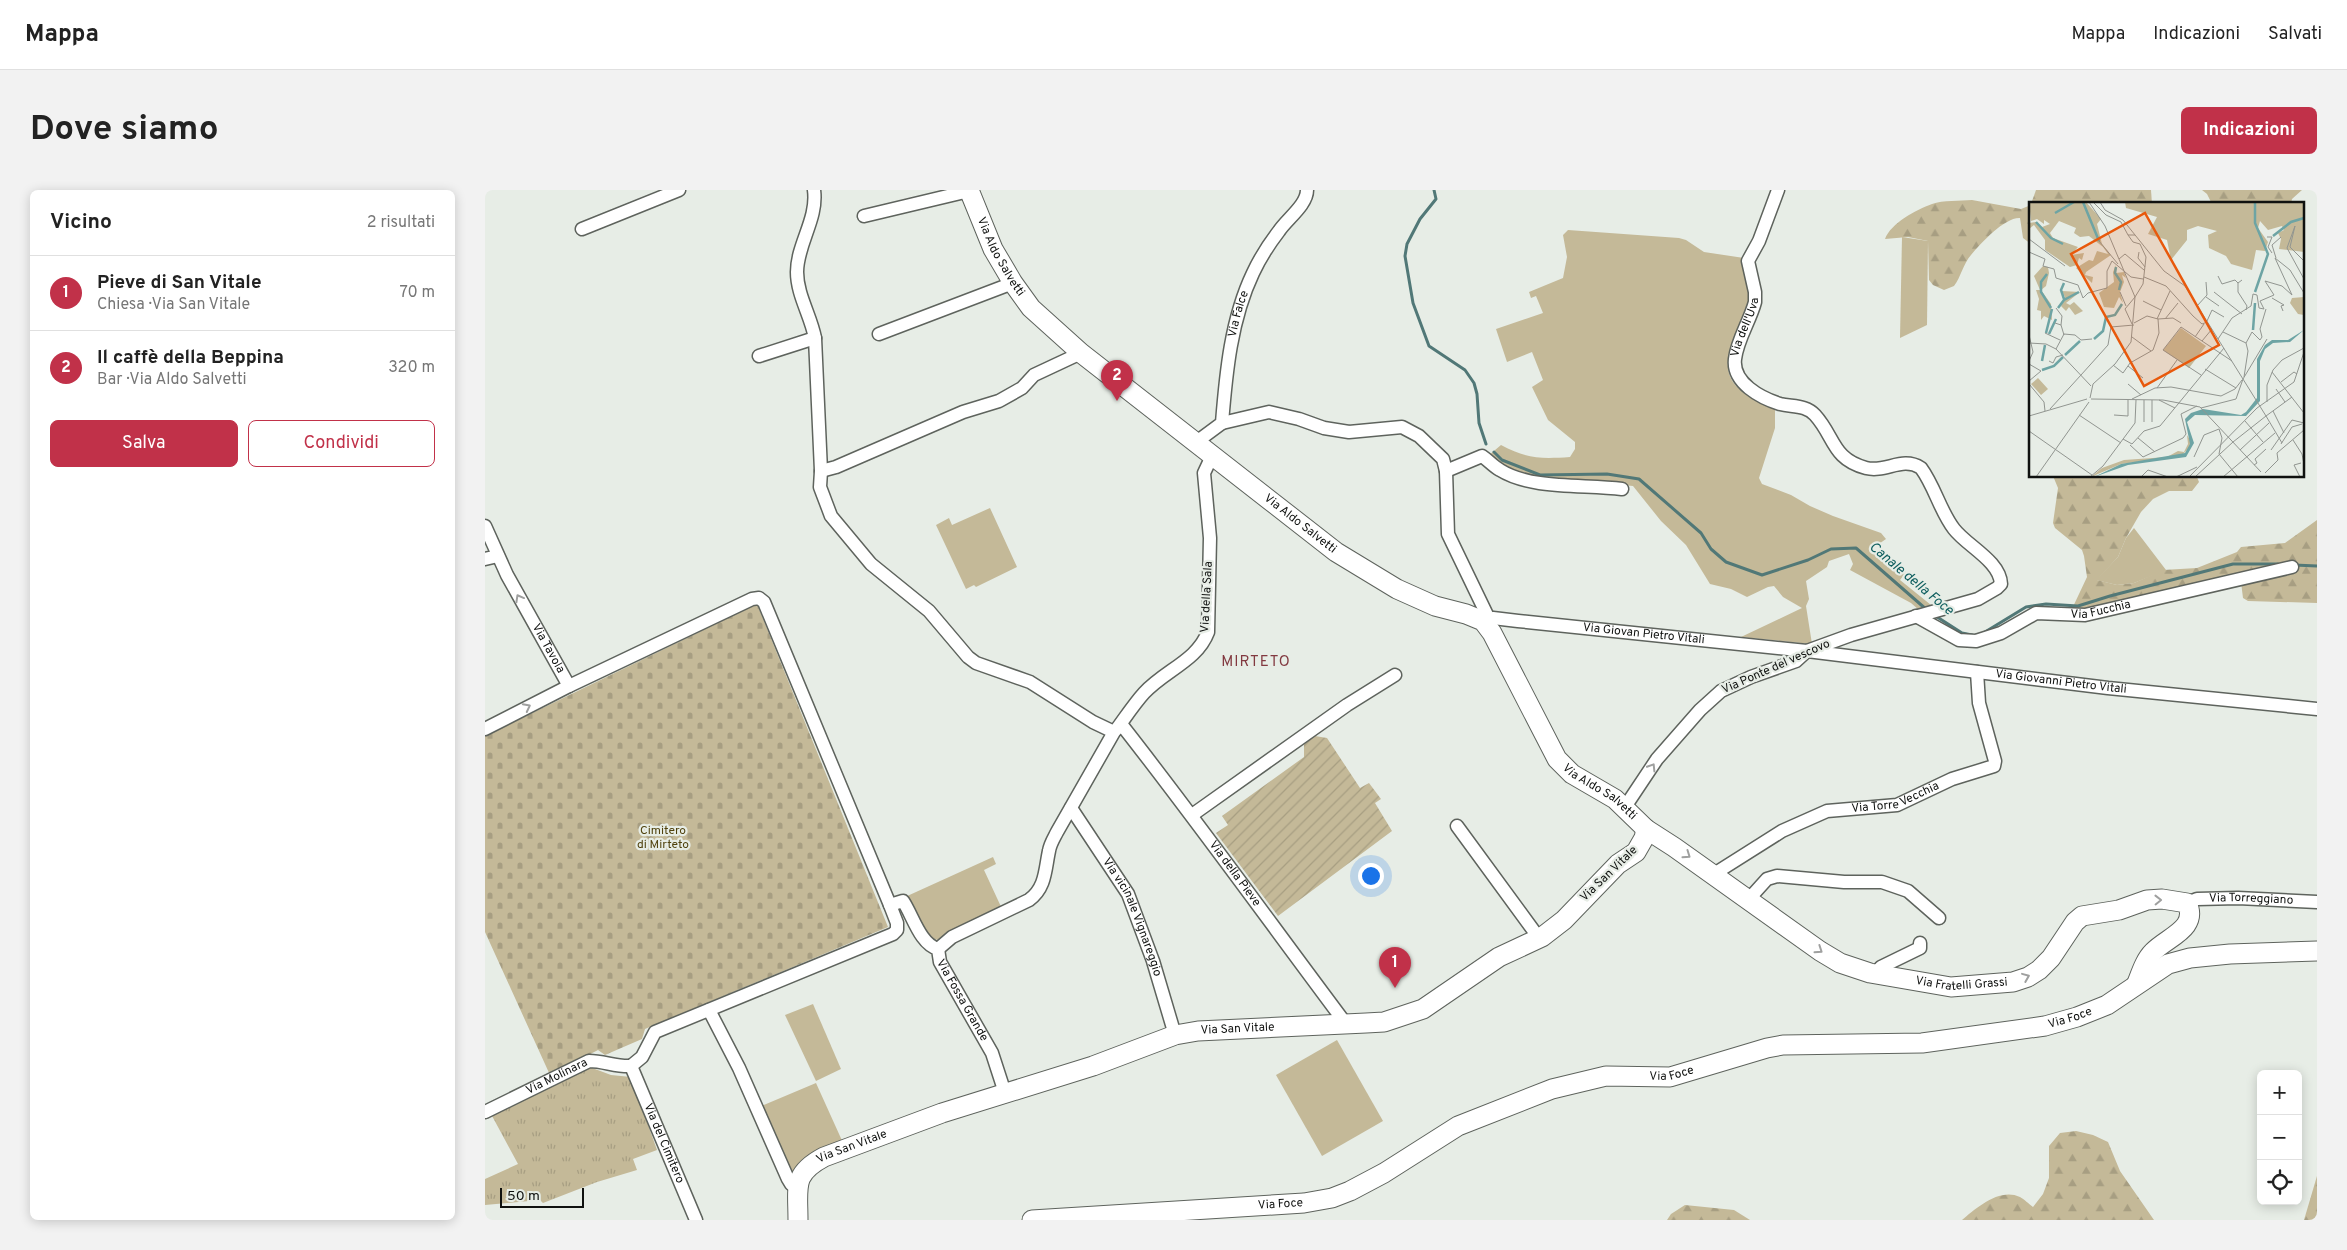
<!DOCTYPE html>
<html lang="it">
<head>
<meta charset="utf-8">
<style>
	:root { --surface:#fff; --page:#f2f2f2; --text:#222; --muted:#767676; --line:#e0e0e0; --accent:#c13149 }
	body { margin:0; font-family:Overpass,sans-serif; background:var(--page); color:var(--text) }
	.controls { position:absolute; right:15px; bottom:15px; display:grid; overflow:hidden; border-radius:8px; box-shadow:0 2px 12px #0003 }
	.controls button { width:45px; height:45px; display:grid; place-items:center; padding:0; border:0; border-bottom:1px solid var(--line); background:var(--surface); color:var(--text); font:25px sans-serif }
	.scale { position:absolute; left:15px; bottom:12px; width:84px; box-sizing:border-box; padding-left:5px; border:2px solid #0f110f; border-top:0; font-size:14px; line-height:18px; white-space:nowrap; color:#0f110f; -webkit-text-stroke:4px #e7ede6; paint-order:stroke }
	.you { position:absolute; left:885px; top:685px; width:18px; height:18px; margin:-12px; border:4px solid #fff; border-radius:50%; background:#1a73e8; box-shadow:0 0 0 8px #1a73e833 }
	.badge { display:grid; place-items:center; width:32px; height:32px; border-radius:50%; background:var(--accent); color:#fff; font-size:16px; font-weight:700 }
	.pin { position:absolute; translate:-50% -41px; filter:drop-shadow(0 1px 2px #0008) }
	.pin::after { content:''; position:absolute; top:26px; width:18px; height:15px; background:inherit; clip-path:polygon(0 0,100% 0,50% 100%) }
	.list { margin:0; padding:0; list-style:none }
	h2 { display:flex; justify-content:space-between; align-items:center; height:65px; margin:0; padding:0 20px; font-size:21px }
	h2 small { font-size:16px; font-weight:400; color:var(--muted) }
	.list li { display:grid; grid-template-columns:32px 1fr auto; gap:15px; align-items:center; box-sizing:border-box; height:75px; padding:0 20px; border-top:1px solid var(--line) }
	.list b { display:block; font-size:19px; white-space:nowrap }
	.list p { margin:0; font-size:16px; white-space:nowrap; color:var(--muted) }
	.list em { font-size:16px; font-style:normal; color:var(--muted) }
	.actions { display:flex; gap:10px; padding:15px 20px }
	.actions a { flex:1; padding:11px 0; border:1px solid var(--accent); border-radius:8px; text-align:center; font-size:18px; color:var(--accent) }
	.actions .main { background:var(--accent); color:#fff }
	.icon { flex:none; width:28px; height:28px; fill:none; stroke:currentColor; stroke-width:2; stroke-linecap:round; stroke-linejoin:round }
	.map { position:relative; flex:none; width:1832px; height:1030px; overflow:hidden; border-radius:8px }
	header { display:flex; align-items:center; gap:30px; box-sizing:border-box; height:70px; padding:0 25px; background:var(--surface); border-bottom:1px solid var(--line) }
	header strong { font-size:24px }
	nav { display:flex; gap:28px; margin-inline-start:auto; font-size:18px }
	.intro { display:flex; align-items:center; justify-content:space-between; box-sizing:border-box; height:120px; padding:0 30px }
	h1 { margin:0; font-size:35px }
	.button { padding:12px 22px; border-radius:8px; background:var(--accent); color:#fff; font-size:18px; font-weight:700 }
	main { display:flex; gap:30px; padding:0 30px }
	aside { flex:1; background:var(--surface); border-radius:8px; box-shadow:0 2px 12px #0003 }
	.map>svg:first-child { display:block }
	.grass { fill:#c4b998 }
	.forest { fill:url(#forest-firs) }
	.cemetery { fill:url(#cemetery-stones) }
	.park { fill:url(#park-tufts) }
	.garden { fill:url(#garden-furrows) }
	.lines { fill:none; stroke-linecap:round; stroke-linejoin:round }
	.stream { stroke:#517877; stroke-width:3 }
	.street-casing { stroke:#5e635d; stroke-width:15 }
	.secondary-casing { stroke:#5e635d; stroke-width:21 }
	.street { stroke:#fff; stroke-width:12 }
	.secondary { stroke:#fff; stroke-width:19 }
	.oneway { stroke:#9fa09f }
	.labels { text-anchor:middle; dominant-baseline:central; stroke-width:4.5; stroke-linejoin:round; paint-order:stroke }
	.street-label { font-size:12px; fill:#0f110f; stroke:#e7ede6 }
	.park-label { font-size:12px; fill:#4f410c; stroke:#e7ede6 }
	.water-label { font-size:14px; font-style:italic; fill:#0e5e5e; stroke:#e7ede6 }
	.quarter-label { font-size:15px; letter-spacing:1px; fill:#823940; stroke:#e7ede6 }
	.inset-river { fill:none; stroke:#6da4a4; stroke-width:2.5 }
	.inset-road { fill:none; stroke:#919590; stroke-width:1 }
	.view { fill:#e8590c; fill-opacity:0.15; stroke:#e8590c; stroke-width:2.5 }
	.inset-edge { fill:none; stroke:#0f110f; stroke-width:2.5 }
</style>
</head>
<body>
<header>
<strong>Mappa</strong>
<nav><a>Mappa</a><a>Indicazioni</a><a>Salvati</a></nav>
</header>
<div class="intro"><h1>Dove siamo</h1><a class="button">Indicazioni</a></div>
<main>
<aside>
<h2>Vicino<small>2 risultati</small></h2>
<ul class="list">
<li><span class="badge">1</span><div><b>Pieve di San Vitale</b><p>Chiesa · Via San Vitale</p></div><em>70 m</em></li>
<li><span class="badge">2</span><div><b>Il caffè della Beppina</b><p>Bar · Via Aldo Salvetti</p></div><em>320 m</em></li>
</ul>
<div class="actions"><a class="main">Salva</a><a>Condividi</a></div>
</aside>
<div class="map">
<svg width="1832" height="1030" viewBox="0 0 1832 1030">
	<defs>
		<pattern id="forest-firs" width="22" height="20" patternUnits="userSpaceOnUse" patternTransform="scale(1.25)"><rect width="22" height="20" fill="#c4b998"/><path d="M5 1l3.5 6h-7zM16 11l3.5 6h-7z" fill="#a79e82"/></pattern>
		<pattern id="cemetery-stones" width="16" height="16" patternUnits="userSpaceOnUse" patternTransform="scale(1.25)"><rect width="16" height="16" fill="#c4b998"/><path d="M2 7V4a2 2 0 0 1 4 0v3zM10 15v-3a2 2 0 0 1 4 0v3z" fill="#a79e82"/></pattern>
		<pattern id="park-tufts" width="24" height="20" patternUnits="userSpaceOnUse" patternTransform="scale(1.25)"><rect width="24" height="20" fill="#c4b998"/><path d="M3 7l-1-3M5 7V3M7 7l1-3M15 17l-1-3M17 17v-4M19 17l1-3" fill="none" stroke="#a79e82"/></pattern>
		<pattern id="garden-furrows" width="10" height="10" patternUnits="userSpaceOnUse" patternTransform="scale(1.25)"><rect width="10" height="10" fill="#c4b998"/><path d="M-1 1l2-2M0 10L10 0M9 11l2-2" fill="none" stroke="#a79e82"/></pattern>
	</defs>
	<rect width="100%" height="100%" fill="#e7ede6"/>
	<g class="grass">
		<path d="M1083,40L1194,48L1201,50L1219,62L1259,68C1262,84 1266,101 1263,117C1260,132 1251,146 1246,160C1233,193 1263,209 1290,218V238L1274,288L1277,294L1306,305L1325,316L1348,326L1396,343L1401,349L1388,358L1401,376L1410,369L1421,382L1415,390L1446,415V418L1434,420L1426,413L1365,380L1368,374L1364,364L1344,371L1342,377L1321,391L1324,409L1321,416L1327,454L1256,447L1317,418L1298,407L1289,396L1283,397L1262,407L1246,399L1225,394L1201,355L1176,331L1148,296L1031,285L1003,266L1016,255C1042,269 1056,269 1085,267L1090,259V252L1063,230L1047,197L1058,190L1047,162L1022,172L1011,139L1058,123L1051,106L1046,108L1044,102L1078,88L1082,67L1078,45Z"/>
		<path d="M1417,47L1443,51L1442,135L1415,148Z"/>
		<path d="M505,318L532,377L491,397L489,395L481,399L451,335L464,328L467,335Z"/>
		<path d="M1649,338L1681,380L1649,393L1632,395L1611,390L1633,367L1641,348Z"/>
		<path d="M508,667L511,674L499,680L518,721L456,750L444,749L420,707Z"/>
		<path d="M328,814L356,879L331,891L300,825Z"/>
		<path d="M852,850L898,931L837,966L791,885Z"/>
		<path d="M331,893L359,955C339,962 317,966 306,985L274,917Z"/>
	</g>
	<g class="forest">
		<path d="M1551,0H1666L1667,14H1546Z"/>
		<path d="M1717,0H1817L1807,9L1806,14H1727L1722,4Z"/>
		<path d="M1487,10L1536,19L1546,15V54L1538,48L1535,28C1520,27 1496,53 1486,65C1478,74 1476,87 1469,96L1459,100L1448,95L1444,90L1443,51L1423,47L1400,49C1406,33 1431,20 1447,14C1458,10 1475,11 1487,10Z"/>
		<path d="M1568,286L1712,287L1714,292L1707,301H1684L1668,309L1656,322L1641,348L1633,367L1612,390L1632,395L1649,393L1678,380L1712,378L1752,362L1756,357L1800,353L1832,330V413L1763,411L1758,408L1755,384L1741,386L1740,389L1713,392L1602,419L1586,421L1602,387L1599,366L1597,360L1570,338L1568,333L1573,298Z"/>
		<path d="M1591,941L1608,945L1623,952L1635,981L1669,1030H1477C1491,1018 1515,997 1535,1007C1539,1009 1544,1014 1548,1017L1558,1004L1564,988V956L1575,943Z"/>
		<path d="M1832,986V1030H1819Z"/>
		<path d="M1200,1015L1249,1020L1265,1030H1182L1186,1024Z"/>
	</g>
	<path class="cemetery" d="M272,414L403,737L160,839L157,849L120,865L113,860L65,885L0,742V546Z"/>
	<path class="park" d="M102,876L126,885L146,887L172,960L148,969L152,980L112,992L58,1013L55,1010L0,1015V989L33,974L6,924Z"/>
	<path class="garden" d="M830,546L842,548L875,598L884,593L896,609L890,613L907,641L793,726L731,643L743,635L737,626L819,567V554Z"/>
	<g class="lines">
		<g class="stream">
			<path d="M949,0L951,9L935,29L922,54L920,66L928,113L944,156L980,180L989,193L992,204L994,233L1001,254"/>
			<path d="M1009,262L1017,270L1055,285L1122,284L1154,289L1216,343L1226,359L1241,372L1277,385L1323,370L1346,359L1371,358L1442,420"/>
			<path d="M1809,375L1832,376"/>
			<path d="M1449,425L1477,443L1487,445"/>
			<path d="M1500,442L1541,417L1561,414L1593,416L1625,406L1748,374H1793"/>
		</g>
		<defs>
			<g id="street">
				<path d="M329,0C333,29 312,54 312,82C312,105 326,126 330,148L336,281L335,297L346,326L386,374L444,421L483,467L491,473L545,492L608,532L629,542L572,642C569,648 565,654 564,661C560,679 561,698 544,710L467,747L453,759"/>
				<path d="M379,26L484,1"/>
				<path d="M97,39L194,0"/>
				<path d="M394,144L528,93"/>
				<path d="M274,166L330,148"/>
				<path d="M737,233L784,222L814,229L839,238L864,242L917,237L934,246L958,269L961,281L963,344L1004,429"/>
				<path id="s1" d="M710,253L737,233C741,183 746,129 768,83C775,68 784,54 794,41C802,29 822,15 822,0"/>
				<path d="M336,281L351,277L478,222L514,211L537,198L549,185L596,163"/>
				<path d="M961,281L997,266C1003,270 1008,276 1015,280C1047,300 1100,294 1137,299"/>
				<path id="s2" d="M0,336L22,385L84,496"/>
				<path d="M0,369L13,366"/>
				<path id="s3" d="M1431,426L1474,450L1491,451L1516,443L1551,423L1600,425L1807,377"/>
				<path id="s4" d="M998,431L1008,428L1033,431L1322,461L1623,498L1832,519"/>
				<path id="s5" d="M636,534C713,632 786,734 861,834"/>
				<path d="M0,539L84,496L267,409L274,408L279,412L405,715L412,733V740L408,744L170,842L157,867L146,876"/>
				<path d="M631,540C640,528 649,514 659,503C680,480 712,471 723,442L725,348L719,283L727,266"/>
				<path id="s6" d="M1140,617L1172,569L1215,520L1236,501L1266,487L1311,471L1322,461L1366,445L1493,409L1512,398L1516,394C1515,371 1482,356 1469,339C1455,321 1450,297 1436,278C1417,266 1401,283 1381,278C1347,269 1350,247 1330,225C1321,215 1308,217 1295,214C1276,208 1247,193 1250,169C1252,150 1265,131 1270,112V102L1263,71L1274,51L1293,0"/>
				<path id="s7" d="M586,618L643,704L668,771L690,845"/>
				<path d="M707,625L862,515L910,485"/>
				<path d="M972,636L1054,748"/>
				<path id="s8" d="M1229,684L1297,641L1342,621L1412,615L1467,589L1509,576L1510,571L1494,513L1492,482"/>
				<path d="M1263,710L1282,689L1292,686L1359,692H1397L1423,701L1454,728"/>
				<path id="s9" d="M1702,713L1712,709L1753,708L1832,712"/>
				<path id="s10" d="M405,715L418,711C428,726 435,754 453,759L455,772L507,863L520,903"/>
				<path d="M1390,784L1396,777L1435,758V753"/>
				<path d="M224,820L254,878L303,989L306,994L313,999"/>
				<path id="s11" d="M146,876L211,1030"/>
				<path id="s12" d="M0,922L104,871C119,871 131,877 146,876"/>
			</g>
			<g id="secondary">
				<path id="s13" d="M484,0L508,59L528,93L546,118L596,163L851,362L912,399L950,416L981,424L998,431L1007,443L1072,569L1087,584L1130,609L1161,639L1189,657L1335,761L1355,773L1385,783L1466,797L1528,792L1543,787L1554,780L1566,768L1590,732L1597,726L1634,720L1662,710L1677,709L1702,713C1714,739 1682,747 1668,762C1660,770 1656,783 1652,793"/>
				<path id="s14" d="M313,1030C313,997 307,984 339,967L457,923L608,876L690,845L713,841L881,833L899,832L938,819L1014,767L1057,747L1079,730L1133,674L1151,662L1159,648L1161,639"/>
				<path id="s15" d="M547,1030L819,1013L847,1008L865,1001L899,983L973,936L1067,899L1121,886L1185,887L1282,858L1298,855L1437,853L1560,836L1592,827L1622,815L1683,774L1705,768L1745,764L1832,761"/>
			</g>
		</defs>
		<use href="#street" class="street-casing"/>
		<use href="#secondary" class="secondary-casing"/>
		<use href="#street" class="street"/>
		<use href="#secondary" class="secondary"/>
	</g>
	<defs><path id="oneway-chevron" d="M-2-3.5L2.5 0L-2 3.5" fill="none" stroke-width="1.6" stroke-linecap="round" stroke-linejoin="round" transform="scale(1.25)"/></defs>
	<g class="oneway">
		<use href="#oneway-chevron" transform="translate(34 408) rotate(-119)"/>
		<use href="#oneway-chevron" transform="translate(42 517) rotate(-27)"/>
		<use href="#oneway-chevron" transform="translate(1167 577) rotate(-58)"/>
		<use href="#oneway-chevron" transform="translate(1202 665) rotate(35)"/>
		<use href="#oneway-chevron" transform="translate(1673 710) rotate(-1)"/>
		<use href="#oneway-chevron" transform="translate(1334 760) rotate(34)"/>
		<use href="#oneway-chevron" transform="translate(1541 787) rotate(-22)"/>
	</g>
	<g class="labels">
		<g class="street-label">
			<text stroke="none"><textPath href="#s13" startOffset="74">Via Aldo Salvetti</textPath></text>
			<text stroke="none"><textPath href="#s1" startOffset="144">Via Falce</textPath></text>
			<text stroke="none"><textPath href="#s6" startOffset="869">Via dell'Uva</textPath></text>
			<text stroke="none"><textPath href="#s13" startOffset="479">Via Aldo Salvetti</textPath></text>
			<text transform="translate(722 407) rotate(-87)">Via della Sala</text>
			<text stroke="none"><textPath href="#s3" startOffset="198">Via Fucchia</textPath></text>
			<text stroke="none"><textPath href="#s4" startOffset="162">Via Giovan Pietro Vitali</textPath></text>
			<text stroke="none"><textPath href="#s2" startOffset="138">Via Tavola</textPath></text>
			<text transform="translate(1291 477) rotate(-24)">Via Ponte del vescovo</text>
			<text stroke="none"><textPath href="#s4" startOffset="582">Via Giovanni Pietro Vitali</textPath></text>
			<text stroke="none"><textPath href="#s13" startOffset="899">Via Aldo Salvetti</textPath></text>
			<text stroke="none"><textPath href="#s8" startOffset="200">Via Torre Vecchia</textPath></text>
			<text stroke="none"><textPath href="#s5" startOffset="188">Via della Pieve</textPath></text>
			<text transform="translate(1124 684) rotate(-44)">Via San Vitale</text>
			<text stroke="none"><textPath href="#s9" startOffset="65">Via Torreggiano</textPath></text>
			<text stroke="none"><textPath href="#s7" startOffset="126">Via vicinale Vignareggio</textPath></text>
			<text stroke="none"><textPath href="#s13" startOffset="1319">Via Fratelli Grassi</textPath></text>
			<text stroke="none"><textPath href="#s10" startOffset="132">Via Fossa Grande</textPath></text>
			<text stroke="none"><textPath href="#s15" startOffset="1074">Via Foce</textPath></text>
			<text stroke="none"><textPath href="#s14" startOffset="509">Via San Vitale</textPath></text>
			<text stroke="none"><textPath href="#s15" startOffset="669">Via Foce</textPath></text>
			<text stroke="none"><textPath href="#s12" startOffset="80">Via Molinara</textPath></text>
			<text stroke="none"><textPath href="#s11" startOffset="84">Via del Cimitero</textPath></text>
			<text stroke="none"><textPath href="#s14" startOffset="104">Via San Vitale</textPath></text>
			<text stroke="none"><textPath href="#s15" startOffset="249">Via Foce</textPath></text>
		</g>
		<g class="park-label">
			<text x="178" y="641">Cimitero<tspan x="178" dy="14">di Mirteto</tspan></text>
		</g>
		<g class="water-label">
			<text transform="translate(1426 389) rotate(40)">Canale della Foce</text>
		</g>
		<g class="quarter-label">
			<text x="771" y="472">MIRTETO</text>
		</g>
	</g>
	<g transform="translate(1544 12)">
		<rect width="275" height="275" fill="#e7ede6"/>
		<path d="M87,63V71L95,70L97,76L93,73L95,80L91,90L94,101L90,95L85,106L75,105L70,91L85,80L84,70ZM14,64L19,65L20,71L17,84L12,88L22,102L23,118L15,114L12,118V109L8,108L10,97L7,88H11L5,74ZM33,89L51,90L37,101L41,103L45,100L54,109L46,113L40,105L37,109L32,104L36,95ZM9,176L19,187L12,193L2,182ZM158,233L161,238V245L154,252L139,256L92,262L62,275L73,266L95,258L138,255L149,249L155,250L159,242Z" fill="#c4b998"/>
		<path d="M0,0H57L72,17L68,22L73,42L82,53L57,70L56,73L64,75L63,81L47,66L60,58L64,59L68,49L79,52L74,45L60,34L51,35L45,31L47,26L30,19L21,31L24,36L49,45L42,53L55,51L53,58L50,56L48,63L41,65L16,48V38L5,23L0,27V21L7,20L13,25L21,22L15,18V22L8,17L2,19ZM96,0H275V50L250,47L252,37L249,31L255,28L253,24L239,28L231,19L229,26L239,40L236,49L227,48L223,68L202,62L197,54L180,46L179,33L188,29L169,24L158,28V38L142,58L138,38L119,32L128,15L97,6ZM275,95V113L269,112L261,101L263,96Z" fill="#c4b998"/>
		<path d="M152,126L177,144L160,166L134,148Z" fill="#c4b998"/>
		<path d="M275,128L261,140L244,141L236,147L231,159V199L217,214L166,213L158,220L165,241L157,255L99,263L65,275L92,262L156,251L161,242L156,217L162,211L174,207L212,213L217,210L228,196V157L236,143L243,138H259Z" fill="#6da4a4"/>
		<path class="inset-river" d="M54,0L70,39M26,11L45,0M7,20L22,36L34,42M244,34L262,20L275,16M87,65L86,71L92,80L90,88M18,72L12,80V90L22,106M35,81L32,88L35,97M226,90L239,52L226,21V0M29,106L35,98L50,90M224,128L226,101M17,131L23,107M20,132L27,117M65,137L74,129L77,115L86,113L93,102M36,153L51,139M13,159L16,143M13,168L25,164L34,155"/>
		<path class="inset-road" d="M60,0L76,24L106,95M64,0L77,13L92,20L99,33M71,0L76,8L94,18L135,69L156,84L237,214L204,240M266,24L258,46L275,77M266,24L261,45L275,59M238,35H243L239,45L243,51M0,37L36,64M70,39L89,62M0,50L16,57L14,64L25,67L27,76L49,83L54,96L59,91L78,86V69L83,59L102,75L114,77M110,50L109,56L116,65M247,56L243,43L252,35M90,57L96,52L115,68M189,74L193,82L206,78L209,81M115,75L137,84L164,114L173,122L178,120M213,78L209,81V90L218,104L217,108M91,90L97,104M185,90L213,112M177,95L190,104M243,96L255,103L252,104L254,109M114,99L132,108M168,104L178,93L177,80M27,106L33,114L32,123M128,117L141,89M136,117L149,101M178,119L183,108L195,115M26,121L32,123L35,133M105,121L118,114L129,117M103,122L96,107L106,95M194,130L217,141M16,131L31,138M0,133L4,150L0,159M103,135L122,149M166,135L175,122M189,137L203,116L222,104L224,92L228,93L230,106L235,107L231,99L245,93L236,79L253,84L263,93L246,56L261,68L275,91M173,139L183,127M0,141L17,142L27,147L62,184M217,141L223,130L231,138L233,135L231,127L237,107M27,147L35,132L46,133L52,138L63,137M20,159L24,161L27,155L34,153M0,162L12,169L0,179M84,163L94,171L101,161L124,148L130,131L129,117L144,116L152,121M99,164L114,176M176,167L207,186M243,170L275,211M52,173L79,143L82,125L105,123M172,173L134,148L152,125L203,159M215,175L219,149L217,141M252,180L265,170L268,172M0,182L15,200L16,209M99,182L112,193M128,186L148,158M247,187L256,200M61,196L64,182L86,162L102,140L106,95L114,82L117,55L111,42L104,40L99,33H106M62,197L134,198L171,205L232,270M103,197L126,186L142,185L192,194L206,187L213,178M130,198L146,206M238,200V183L244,168L253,158L275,146M172,206L207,197L214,177L238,137M21,207L52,173M244,209L255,231M50,213L92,241M85,213L99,214V198M0,214L58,197M216,219L234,240M115,220V198M123,220V198M0,229L63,273M109,236L126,250M94,237L103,242L115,229L131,224L195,146M264,238L273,252L275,262M253,241L237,214L263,195M252,242L263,225L273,222M101,243L114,255L154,236L157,232L152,212L168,204M211,248L240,221M242,248L263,218L275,221M165,255L175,233L190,227L193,236L190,252L209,275M225,263L228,261L226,257L237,247M236,271L249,258L248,251L275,228M7,275L60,200M61,275L74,264L106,221L107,198M112,275L119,268L139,275M147,275L168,265M160,275L228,206L265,180L275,150M166,275L204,240M194,275L246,231M271,275L265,263L272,261"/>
		<path class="view" d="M116,11L190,143L115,184L42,52Z"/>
		<rect width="275" height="275" class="inset-edge"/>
	</g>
</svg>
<div class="controls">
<button>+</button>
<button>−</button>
<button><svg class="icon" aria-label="locate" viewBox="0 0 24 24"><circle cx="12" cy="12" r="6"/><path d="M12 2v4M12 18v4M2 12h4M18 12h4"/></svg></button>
</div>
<div class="scale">50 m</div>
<div class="you"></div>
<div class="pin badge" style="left:910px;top:798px">1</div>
<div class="pin badge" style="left:632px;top:211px">2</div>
</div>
</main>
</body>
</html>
